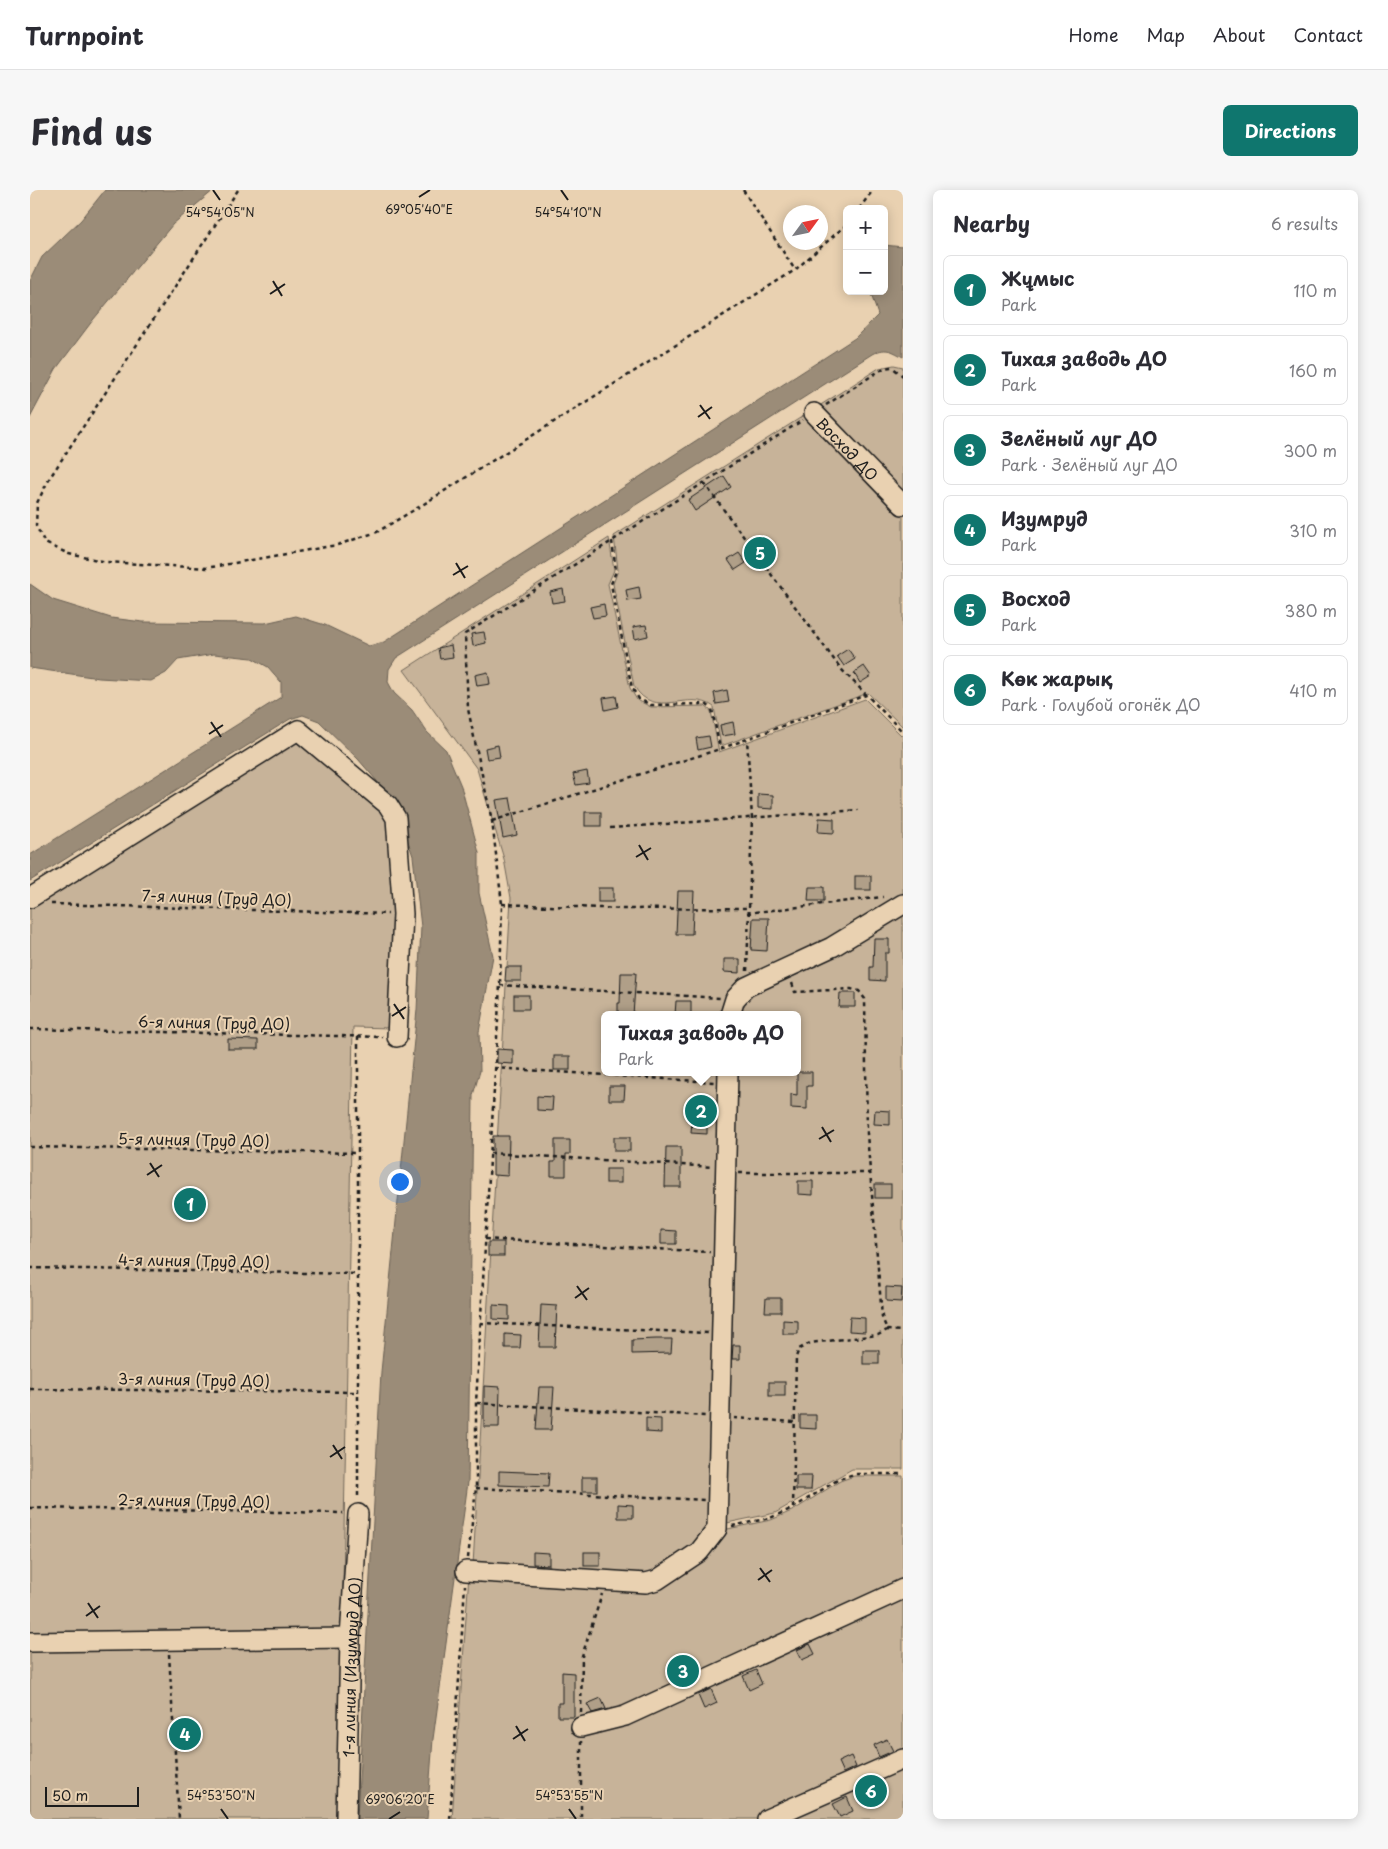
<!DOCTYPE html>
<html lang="en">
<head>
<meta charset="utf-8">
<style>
	:root { --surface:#fff; --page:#f7f7f7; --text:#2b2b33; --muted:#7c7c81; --line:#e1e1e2; --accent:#0f766e }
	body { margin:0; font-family:"Playpen Sans",sans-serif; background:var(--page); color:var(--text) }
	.controls { position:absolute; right:15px; top:15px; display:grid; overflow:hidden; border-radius:8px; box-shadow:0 2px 12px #0003 }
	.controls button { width:45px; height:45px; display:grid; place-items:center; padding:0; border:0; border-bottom:1px solid var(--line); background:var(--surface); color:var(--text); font:25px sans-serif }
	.compass { position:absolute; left:753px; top:15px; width:45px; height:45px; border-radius:50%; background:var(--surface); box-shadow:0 2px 12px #0003; rotate:57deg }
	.scale { position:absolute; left:15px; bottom:12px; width:94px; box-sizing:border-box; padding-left:5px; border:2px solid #1c1c1c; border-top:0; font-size:14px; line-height:18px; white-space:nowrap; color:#1c1c1c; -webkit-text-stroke:4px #e9d1b1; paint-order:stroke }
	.you { position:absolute; left:369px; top:991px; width:18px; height:18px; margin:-12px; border:4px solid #fff; border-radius:50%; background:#1a73e8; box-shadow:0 0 0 8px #1a73e833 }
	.badge { display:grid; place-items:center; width:32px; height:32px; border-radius:50%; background:var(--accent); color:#fff; font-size:16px; font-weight:700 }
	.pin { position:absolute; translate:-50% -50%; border:2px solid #fff; box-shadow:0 1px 5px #0006 }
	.popup { position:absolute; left:571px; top:821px; width:200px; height:65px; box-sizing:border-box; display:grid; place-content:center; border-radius:8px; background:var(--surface); filter:drop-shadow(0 1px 4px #0005); font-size:16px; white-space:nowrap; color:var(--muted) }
	.popup b { font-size:19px; color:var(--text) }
	.popup::after { content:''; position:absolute; left:50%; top:100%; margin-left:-10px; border:10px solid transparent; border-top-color:var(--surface) }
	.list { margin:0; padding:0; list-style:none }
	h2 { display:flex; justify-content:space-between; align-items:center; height:65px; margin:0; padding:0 20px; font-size:21px }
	h2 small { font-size:16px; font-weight:400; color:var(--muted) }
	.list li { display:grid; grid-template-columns:32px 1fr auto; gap:15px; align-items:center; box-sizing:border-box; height:70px; margin:0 10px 10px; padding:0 10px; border:1px solid var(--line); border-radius:8px }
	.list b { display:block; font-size:19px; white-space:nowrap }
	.list p { margin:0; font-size:16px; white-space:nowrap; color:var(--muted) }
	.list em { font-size:16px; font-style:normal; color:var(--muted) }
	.map { position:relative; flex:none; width:873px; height:1629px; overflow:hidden; border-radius:8px }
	header { display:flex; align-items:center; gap:30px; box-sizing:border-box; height:70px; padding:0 25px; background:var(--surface); border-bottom:1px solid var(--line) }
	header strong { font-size:24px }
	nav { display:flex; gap:28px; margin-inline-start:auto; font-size:18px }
	.intro { display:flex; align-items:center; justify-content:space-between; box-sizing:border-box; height:120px; padding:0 30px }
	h1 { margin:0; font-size:35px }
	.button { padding:12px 22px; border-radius:8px; background:var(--accent); color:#fff; font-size:18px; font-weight:700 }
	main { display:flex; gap:30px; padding:0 30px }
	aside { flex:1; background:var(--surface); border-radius:8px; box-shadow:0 2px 12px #0003 }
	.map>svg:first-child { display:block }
	.green { fill:#c7b399; stroke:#72685a; fill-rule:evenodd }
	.water { fill:#9b8c78; stroke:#685f53 }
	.building { fill:#b09f88; stroke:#1c1c1c }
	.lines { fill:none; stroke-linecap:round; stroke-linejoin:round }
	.minor-casing { stroke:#1c1c1c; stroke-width:22 }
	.path { stroke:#1c1c1c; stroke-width:2.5; stroke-dasharray:4 4; stroke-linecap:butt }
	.minor { stroke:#e9d1b1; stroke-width:19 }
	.ticks { fill:none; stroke:#1c1c1c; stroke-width:2 }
	.labels { text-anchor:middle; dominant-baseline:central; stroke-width:4; stroke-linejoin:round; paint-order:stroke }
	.street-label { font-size:15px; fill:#1c1c1c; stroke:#e9d1b1 }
	.ticks-label { font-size:12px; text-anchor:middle; fill:#1c1c1c; stroke:#e9d1b1; stroke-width:4; stroke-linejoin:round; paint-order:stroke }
</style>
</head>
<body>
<header>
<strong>Turnpoint</strong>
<nav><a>Home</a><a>Map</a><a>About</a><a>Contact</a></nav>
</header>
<div class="intro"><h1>Find us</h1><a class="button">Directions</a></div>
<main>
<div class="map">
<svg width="873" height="1629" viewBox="0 0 873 1629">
	<rect width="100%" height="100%" fill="#e9d1b1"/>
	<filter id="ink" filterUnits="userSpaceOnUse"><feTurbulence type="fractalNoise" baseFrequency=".02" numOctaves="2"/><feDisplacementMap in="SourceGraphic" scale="10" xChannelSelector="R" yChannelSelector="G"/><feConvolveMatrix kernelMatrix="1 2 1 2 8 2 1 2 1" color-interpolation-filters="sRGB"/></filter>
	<g filter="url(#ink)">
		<g class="green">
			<path d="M864,175L873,177V537L838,503L691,556L684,517C659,498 624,531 604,496L583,394L588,380L584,346L849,178Z"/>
			<path d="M579,348L584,380L578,394L600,498L607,510L621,517L675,516L681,521L689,562L835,509L873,547V1279H822L745,1323L692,1334L626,1386L443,1375L481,708L474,669L447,579L374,480ZM575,825H767V882H575Z"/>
			<path d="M268,549L350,617L360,631L367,726L361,838L323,837L312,1452L0,1450V719Z"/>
			<path d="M824,1286H873V1565L729,1629H422L439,1384L616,1396L688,1341L741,1330L764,1320L810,1291Z"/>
			<path d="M310,1457L309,1629H0V1458Z"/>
			<path d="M873,1572V1629H744Z"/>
		</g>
		<g class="water">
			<path d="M75,0H184L143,34L63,130L26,179L0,228V91L12,67L51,30Z"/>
			<path d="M854,55L873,57V167C861,160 855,157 842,164L366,468L359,479L358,492L364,503L382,520L397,542L416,560L431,596L449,663V703L463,766L449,842L450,881L443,905L438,1292L403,1549L397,1629H327L351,1182L387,820L391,737L383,666L365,612L328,569L289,531L273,525L260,529L0,691V665L251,507V492L238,477L222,468L184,464L148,470L136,483L121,491L69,488L0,478V394L23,410L81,428L113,432L235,433L266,426L295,435L339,456L354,452L825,148L848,125L840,101H854Z"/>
		</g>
		<g class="building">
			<path d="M694,286L701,297L665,321L658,310Z"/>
			<path d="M709,363L716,373L705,380L698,370Z"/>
			<path d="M609,397L611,409L598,411L596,400Z"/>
			<path d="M533,399L535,411L522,413L520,402Z"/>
			<path d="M574,414L576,426L563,428L560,417Z"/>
			<path d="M616,435L618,446L605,449L603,437Z"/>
			<path d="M454,442L456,453L443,456L441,444Z"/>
			<path d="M421,455L423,467L410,469L408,458Z"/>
			<path d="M818,459L825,469L814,476L807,466Z"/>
			<path d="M834,476L841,486L830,493L824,483Z"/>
			<path d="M458,482L460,494L447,496L445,485Z"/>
			<path d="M697,500L699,512L686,514L684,503Z"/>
			<path d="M586,506L588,517L575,520L573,508Z"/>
			<path d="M703,532L705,544L692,546L690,535Z"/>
			<path d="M679,546L681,557L668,560L666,548Z"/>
			<path d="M468,555L470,567L457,569L455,558Z"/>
			<path d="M557,581L559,593L546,595L543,584Z"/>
			<path d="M728,604L743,605V619L728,618Z"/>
			<path d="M480,608L487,645L473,648L466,610Z"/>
			<rect x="555" y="622" width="16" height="14"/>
			<path d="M789,628L804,629V643L788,642Z"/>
			<rect x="825" y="686" width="16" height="14"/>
			<path d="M779,697H794V711H778Z"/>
			<rect x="568" y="698" width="15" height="14"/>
			<path d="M648,701H664L662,744H646Z"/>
			<path d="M723,728H739L737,761L721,760Z"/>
			<path d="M844,749H859V763H855V791L840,790V777H843Z"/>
			<path d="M694,769H710V783L694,782Z"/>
			<path d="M476,777H491V791H475Z"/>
			<path d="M591,783H606L603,825H588V813H590Z"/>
			<path d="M810,803H825V817H809Z"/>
			<rect x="484" y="805" width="15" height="14"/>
			<path d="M646,811H661V825H645Z"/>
			<path d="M198,849L228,850V859H198Z"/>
			<path d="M467,859L483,860V874L467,873Z"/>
			<rect x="524" y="866" width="16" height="14"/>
			<path d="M767,882H782V896H777V919L761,918V904L767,905Z"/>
			<path d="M579,896H595L594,910H579Z"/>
			<path d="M507,906L523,907L522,921L507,920Z"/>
			<path d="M845,920L860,921V935L844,934Z"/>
			<path d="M662,930H677V944L661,943Z"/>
			<path d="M463,946H479L478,986L463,985Z"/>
			<rect x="584" y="947" width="16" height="14"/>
			<path d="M525,950H540V964H536V986H521V972H525Z"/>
			<path d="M636,957H651V997H635Z"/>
			<rect x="576" y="979" width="15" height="14"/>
			<path d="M768,991H783V1005L768,1004Z"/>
			<rect x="845" y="994" width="16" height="14"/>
			<path d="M631,1040L646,1041V1054H631Z"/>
			<rect x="458" y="1052" width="16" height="14"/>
			<path d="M856,1097L872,1098L871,1112L856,1111Z"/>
			<path d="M736,1108H751V1122H735Z"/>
			<path d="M463,1115L479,1116V1130L463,1129Z"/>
			<path d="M511,1115L527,1116L525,1157H509Z"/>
			<path d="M820,1127L835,1128V1142L819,1141Z"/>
			<path d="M753,1130L768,1131V1144H753Z"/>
			<path d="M475,1144L491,1145L490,1158H475Z"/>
			<path d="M626,1149H642L641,1163L602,1164V1150Z"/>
			<path d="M703,1155H710V1169H702Z"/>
			<rect x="833" y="1160" width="16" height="14"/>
			<rect x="739" y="1192" width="16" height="14"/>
			<path d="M454,1196L470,1197L469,1237H454Z"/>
			<path d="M509,1197H524L521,1240H506Z"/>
			<path d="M770,1225H786V1239L770,1238Z"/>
			<path d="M616,1228L631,1229V1243L616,1242Z"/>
			<path d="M469,1281L519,1283L518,1297L469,1295Z"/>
			<path d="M766,1286H782L781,1300H766Z"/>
			<rect x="552" y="1287" width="15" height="14"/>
			<path d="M588,1314L603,1315V1328H588Z"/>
			<path d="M503,1362L519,1363V1375L503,1374Z"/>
			<rect x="554" y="1362" width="16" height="14"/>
			<path d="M780,1454L785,1464L772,1470L767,1460Z"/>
			<path d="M726,1480L732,1494L719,1500L713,1486Z"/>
			<path d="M532,1482L544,1483V1527H528V1513H532Z"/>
			<path d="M681,1499L687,1513L674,1519L668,1505Z"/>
			<path d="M571,1508L576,1519L562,1523L557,1514Z"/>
			<path d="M857,1549L863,1561L849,1567L844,1555Z"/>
			<path d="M821,1566L826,1577L813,1583L808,1572Z"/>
			<path d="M817,1607L823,1621L810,1627L803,1614Z"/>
		</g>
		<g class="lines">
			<defs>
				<g id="minor">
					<path id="s1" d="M784,223L873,315"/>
					<path d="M0,708L268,540L358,615L366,628L373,724L367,847"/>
					<path d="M700,825L705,809L716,797L802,757L873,714"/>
					<path d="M436,1381L616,1393L627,1390L669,1362L687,1339L698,882"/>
					<path d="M0,1452L320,1448"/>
					<path d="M551,1537L595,1526L873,1399"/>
					<path id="s2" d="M316,1629L320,1448L328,1324"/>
					<path d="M737,1629L873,1569"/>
				</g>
			</defs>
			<use href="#minor" class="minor-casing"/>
			<g class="path">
				<path d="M208,0L19,289L7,313L6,336L15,353L39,364L77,372L176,378L307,355L347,342L389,317L765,80L817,34"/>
				<path d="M713,0L765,80"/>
				<path d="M829,19L843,0"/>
				<path d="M796,215L854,178L862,177L873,186"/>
				<path d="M674,293L811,479L873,542"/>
				<path d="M582,351L586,381L581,394L602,498L609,509L621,515L676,514L682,519L690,559"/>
				<path d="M462,631L690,559L836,505"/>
				<path d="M580,638L828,620"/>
				<path d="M21,714L358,724"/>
				<path d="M472,714L594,719L718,718"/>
				<path d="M717,723L853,707"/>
				<path d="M717,781L722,628L717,549"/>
				<path d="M762,793L765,802L821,799L829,801L835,809L837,944L852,1127L857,1140L873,1141"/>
				<path d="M470,795L691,808"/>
				<path d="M0,839L353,847"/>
				<path d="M328,846V1310"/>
				<path d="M464,878L684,892"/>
				<path d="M0,957L328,963"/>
				<path d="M460,963L682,977"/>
				<path d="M709,983H840"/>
				<path d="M455,1049L680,1062"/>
				<path d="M0,1078L328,1084"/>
				<path d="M450,1133L678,1143"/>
				<path d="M0,1199L328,1202"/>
				<path d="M447,1213L676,1226"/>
				<path d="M704,1228L765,1232"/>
				<path d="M446,1298L674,1310"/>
				<path d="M0,1318L313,1323"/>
				<path d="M763,1318L766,1167L769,1159L780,1153L848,1145L857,1140"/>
				<path d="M702,1336L740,1328L763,1318L809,1289L824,1284H873"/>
				<path d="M438,1368L446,1298V1213L470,795L472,714L462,631L438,519L435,444L773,230"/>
				<path d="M139,1464L149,1629"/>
				<path d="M551,1523L552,1466L572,1404"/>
				<path d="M551,1551V1629"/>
				<path d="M420,1629L435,1395"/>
			</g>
			<use href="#minor" class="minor"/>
		</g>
	</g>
	<path class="ticks" d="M183,0L190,10M531,0L538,10M389,7L400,0M243,91L252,106M240,104L255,94M670,215L680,229M668,227L682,217M426,373L435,388M423,385L438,376M181,532L191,547M179,544L193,535M609,655L618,670M606,667L621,658M364,814L374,829M362,826L376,817M792,937L801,952M789,949L804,940M120,973L129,987M117,985L132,975M547,1096L557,1110M545,1108L559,1098M303,1255L312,1269M300,1267L315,1257M730,1378L740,1392M728,1390L742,1380M58,1413L68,1428M56,1426L70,1416M486,1536L495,1551M483,1549L498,1539M191,1619L198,1629M539,1619L546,1629M359,1629L370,1622"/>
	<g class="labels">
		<g class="street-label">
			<text stroke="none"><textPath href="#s1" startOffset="49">Восход ДО</textPath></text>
			<text transform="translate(187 707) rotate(2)">7-я линия (Труд ДО)</text>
			<text transform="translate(184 832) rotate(1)">6-я линия (Труд ДО)</text>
			<text transform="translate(164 949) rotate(1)">5-я линия (Труд ДО)</text>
			<text transform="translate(164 1070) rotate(1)">4-я линия (Труд ДО)</text>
			<text transform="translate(164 1189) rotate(1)">3-я линия (Труд ДО)</text>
			<text transform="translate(164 1310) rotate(1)">2-я линия (Труд ДО)</text>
			<text stroke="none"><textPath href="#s2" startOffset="152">1-я линия (Изумруд ДО)</textPath></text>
		</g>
	</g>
	<g class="ticks-label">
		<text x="389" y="24">69°05'40"E</text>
		<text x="190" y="27">54°54'05"N</text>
		<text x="538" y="27">54°54'10"N</text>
		<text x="191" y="1610">54°53'50"N</text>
		<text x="539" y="1610">54°53'55"N</text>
		<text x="370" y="1614">69°06'20"E</text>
	</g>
</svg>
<div class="controls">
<button>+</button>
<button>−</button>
</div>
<svg class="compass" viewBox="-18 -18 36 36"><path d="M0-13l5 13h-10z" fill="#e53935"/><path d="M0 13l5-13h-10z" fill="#7c7c81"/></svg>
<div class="scale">50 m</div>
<div class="you"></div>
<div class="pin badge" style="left:160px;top:1014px">1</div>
<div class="pin badge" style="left:671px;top:921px">2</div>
<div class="popup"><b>Тихая заводь ДО</b>Park</div>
<div class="pin badge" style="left:653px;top:1481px">3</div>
<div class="pin badge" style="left:155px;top:1544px">4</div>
<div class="pin badge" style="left:730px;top:363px">5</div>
<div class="pin badge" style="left:841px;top:1601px">6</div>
</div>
<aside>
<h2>Nearby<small>6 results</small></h2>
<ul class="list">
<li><span class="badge">1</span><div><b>Жұмыс</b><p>Park</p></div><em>110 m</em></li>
<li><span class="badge">2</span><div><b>Тихая заводь ДО</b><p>Park</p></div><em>160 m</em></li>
<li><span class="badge">3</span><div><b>Зелёный луг ДО</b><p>Park · Зелёный луг ДО</p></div><em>300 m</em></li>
<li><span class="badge">4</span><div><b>Изумруд</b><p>Park</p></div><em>310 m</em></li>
<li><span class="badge">5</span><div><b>Восход</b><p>Park</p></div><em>380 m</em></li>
<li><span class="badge">6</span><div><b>Көк жарық</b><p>Park · Голубой огонёк ДО</p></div><em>410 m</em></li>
</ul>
</aside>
</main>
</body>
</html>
